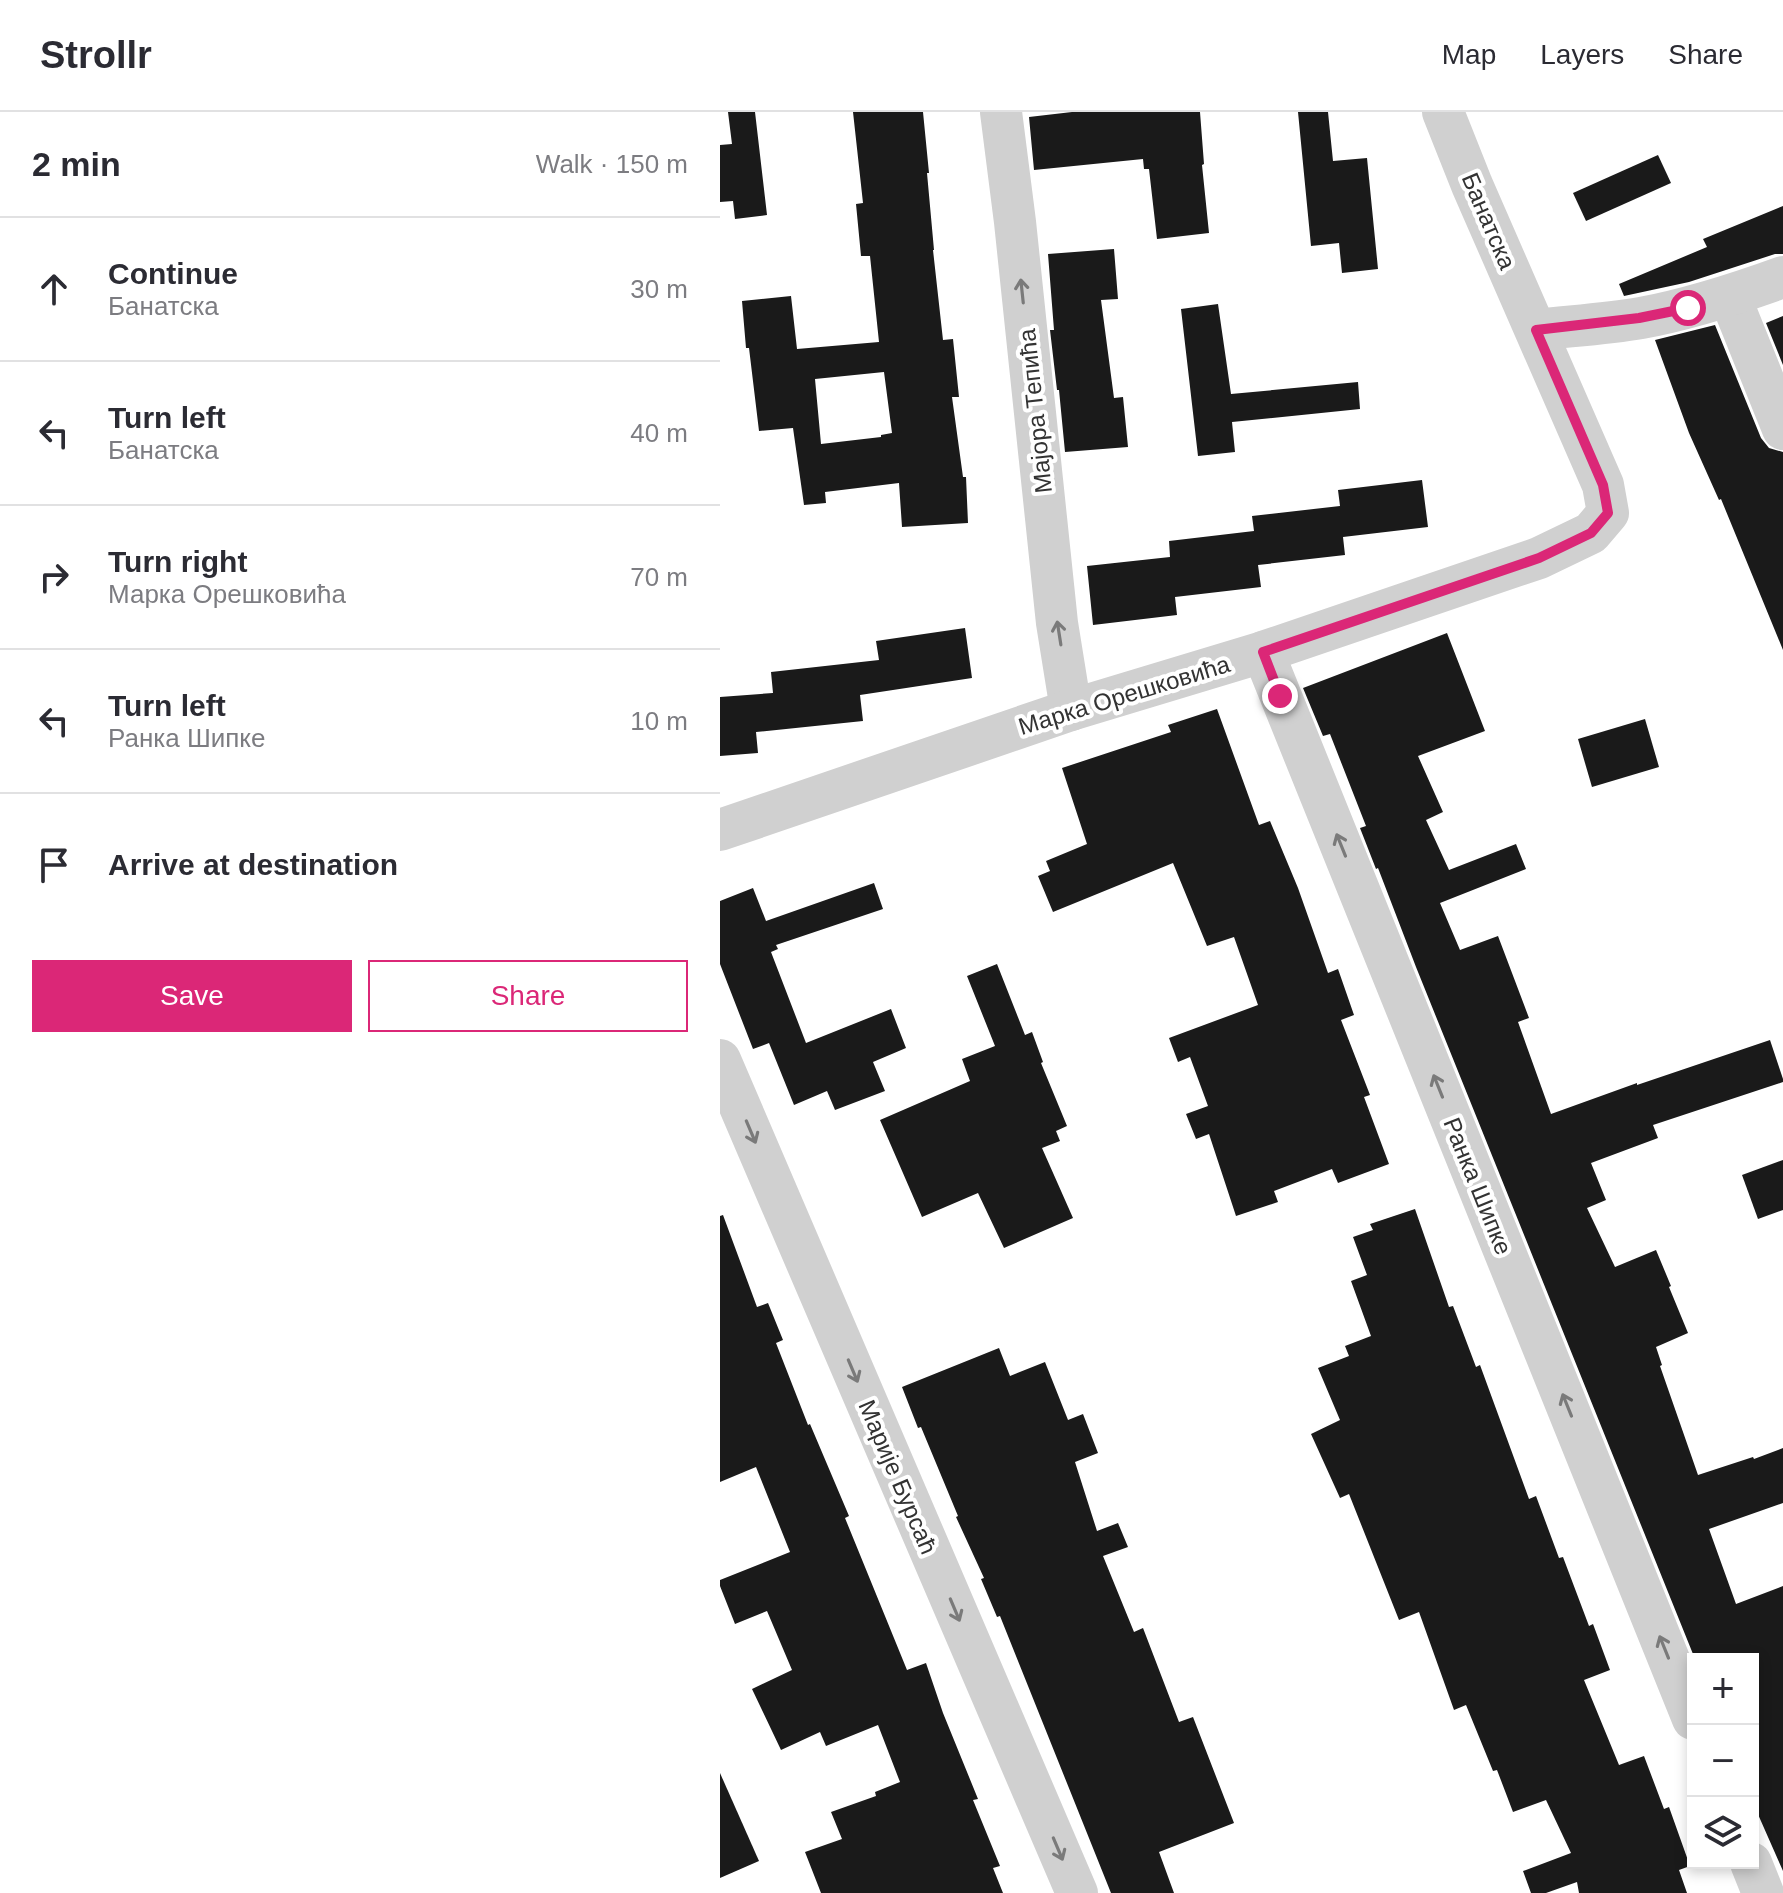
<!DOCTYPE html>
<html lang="en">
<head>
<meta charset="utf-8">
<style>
	:root { --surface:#fff; --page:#f7f7f7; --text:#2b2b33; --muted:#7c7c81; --line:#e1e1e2; --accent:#db2777 }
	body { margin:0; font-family:Helvetica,sans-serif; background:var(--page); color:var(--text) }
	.controls { position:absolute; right:24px; bottom:24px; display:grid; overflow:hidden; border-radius:0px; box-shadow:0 4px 12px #0003 }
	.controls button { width:72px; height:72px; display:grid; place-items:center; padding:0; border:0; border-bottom:2px solid var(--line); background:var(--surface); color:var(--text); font:40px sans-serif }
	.stop { position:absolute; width:24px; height:24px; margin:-18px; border:6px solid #db2777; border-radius:50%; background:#fff }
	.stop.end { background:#db2777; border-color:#fff; box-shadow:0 2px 8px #0008 }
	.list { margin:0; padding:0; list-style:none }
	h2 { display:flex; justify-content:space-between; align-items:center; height:104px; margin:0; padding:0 32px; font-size:34px }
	h2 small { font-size:26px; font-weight:400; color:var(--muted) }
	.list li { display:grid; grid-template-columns:52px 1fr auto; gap:24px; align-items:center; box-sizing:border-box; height:144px; padding:0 32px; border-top:2px solid var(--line) }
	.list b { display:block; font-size:30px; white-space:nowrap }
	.list p { margin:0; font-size:26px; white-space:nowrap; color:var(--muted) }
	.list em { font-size:26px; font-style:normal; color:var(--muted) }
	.actions { display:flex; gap:16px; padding:24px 32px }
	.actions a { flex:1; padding:18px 0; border:2px solid var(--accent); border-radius:0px; text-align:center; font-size:28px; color:var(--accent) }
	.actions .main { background:var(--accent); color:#fff }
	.icon { flex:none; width:44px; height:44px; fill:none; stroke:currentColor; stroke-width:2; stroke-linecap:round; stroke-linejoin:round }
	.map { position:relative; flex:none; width:1063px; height:1781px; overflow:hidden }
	header { display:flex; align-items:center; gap:48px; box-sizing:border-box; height:112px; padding:0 40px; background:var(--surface); border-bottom:2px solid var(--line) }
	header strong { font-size:38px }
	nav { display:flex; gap:44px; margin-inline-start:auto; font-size:28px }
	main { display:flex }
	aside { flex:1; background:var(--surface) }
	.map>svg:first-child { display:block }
	.building { fill:#1a1a1a; fill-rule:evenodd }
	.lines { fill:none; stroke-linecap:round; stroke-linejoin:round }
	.minor { stroke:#d0d0d0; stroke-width:42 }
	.oneway { stroke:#7a7a7a }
	.route { stroke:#db2777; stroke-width:10 }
	.labels { text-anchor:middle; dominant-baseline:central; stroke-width:8; stroke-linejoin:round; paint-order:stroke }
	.street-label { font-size:24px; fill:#333; stroke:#fff }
</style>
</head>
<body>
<header>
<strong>Strollr</strong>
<nav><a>Map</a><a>Layers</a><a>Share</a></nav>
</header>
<main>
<aside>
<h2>2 min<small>Walk · 150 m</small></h2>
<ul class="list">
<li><svg class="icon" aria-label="ahead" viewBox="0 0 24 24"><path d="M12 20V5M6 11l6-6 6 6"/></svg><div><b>Continue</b><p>Банатска</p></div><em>30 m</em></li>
<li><svg class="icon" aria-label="left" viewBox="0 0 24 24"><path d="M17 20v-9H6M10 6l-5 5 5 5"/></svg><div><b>Turn left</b><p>Банатска</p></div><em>40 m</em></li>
<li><svg class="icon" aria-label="right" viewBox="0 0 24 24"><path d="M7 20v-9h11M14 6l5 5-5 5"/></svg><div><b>Turn right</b><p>Марка Орешковића</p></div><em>70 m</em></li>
<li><svg class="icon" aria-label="left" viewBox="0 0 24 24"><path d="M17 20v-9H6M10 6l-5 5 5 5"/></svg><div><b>Turn left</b><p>Ранка Шипке</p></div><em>10 m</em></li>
<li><svg class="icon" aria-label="arrive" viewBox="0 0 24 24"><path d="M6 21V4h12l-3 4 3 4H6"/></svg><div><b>Arrive at destination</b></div></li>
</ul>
<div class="actions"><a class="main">Save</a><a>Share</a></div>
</aside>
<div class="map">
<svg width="1063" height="1781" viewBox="0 0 1063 1781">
	<rect width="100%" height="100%" fill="#fff"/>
	<g class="building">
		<path d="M8,0H35L47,103L15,107L13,89L0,90V33L12,32Z"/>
		<path d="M133,0H203L209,61H207L214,138H213L223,228L233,227L239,285H232L243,365H246L248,411L182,415L179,371L105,380L106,391L84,393L73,316L39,319L29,236H26L22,189L71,184L77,237L159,230L150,144H141L136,92L143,91ZM164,260L172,321L161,323V325L101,332L95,267Z"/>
		<path d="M352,0H480L484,52L482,53L489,121L437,127L429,57H424L423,47L314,58L309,5Z"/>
		<path d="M578,0H608L613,49L647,46L658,157L622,161L619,131L591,134Z"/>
		<path d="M938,43L951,71L866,109L853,81Z"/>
		<path d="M1063,94V142H1055L969,170L904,184L899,172L987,135L983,127Z"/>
		<path d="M394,137L398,187L381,188L394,286L403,285L408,335L345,340L339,278H337L330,218H334L328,142Z"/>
		<path d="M498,192L511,282L638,270L640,297L512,310L515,340L478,344L461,197Z"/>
		<path d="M1063,204V253L1046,211Z"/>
		<path d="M995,213L1041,326L1049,336L1063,340V538L1001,387L999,388L969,321L935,228Z"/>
		<path d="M702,368L708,415L623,425L625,443L538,453L541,475L455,485L457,503L373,513L367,454L450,445L449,429L534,419L532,404L620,394L618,378Z"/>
		<path d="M245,516L252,566L140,583L143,609L36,620L38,641L0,644V585L53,581L51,560L159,548L156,529Z"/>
		<path d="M727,521L765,619L698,644L723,700L706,708L729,758L796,732L806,757L720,791L740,838L778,824L809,906L798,910L831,1002L917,971V973L1050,928L1063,967V970L933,1013L938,1026L871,1051L886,1088L867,1096L895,1155L936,1138L951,1174L949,1175L968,1221L936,1235L942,1253L940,1254L978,1363L1033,1345L1034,1347L1063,1336V1391L989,1417L1016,1492L1063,1474V1759L1033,1691V1547H975L696,855L658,756L656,757L640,716L646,714L610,622L603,624L583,576Z"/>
		<path d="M497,597L539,713L550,709L578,776L608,861L618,857L634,903L621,908L650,983L644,985L669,1052L618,1071L612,1057L554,1079L558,1090L516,1104L489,1022L476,1027L466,1002L488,994L470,945L458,950L449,926L538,893L514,825L487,834L453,751L333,800L318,764L330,759L326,749L367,732L342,656L451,620L448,613Z"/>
		<path d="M925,607L939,655L872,675L858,627Z"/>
		<path d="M154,771L163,797L56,833L58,837L51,840L86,931L171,897L186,936L153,950L165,979L115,998L107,979L74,993L49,931L33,937L0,852V789L33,776L46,809Z"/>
		<path d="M277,852L305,923L312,920L323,950L321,951L347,1014L336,1019L340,1029L322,1036L353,1106L284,1136L258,1081L202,1105L160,1008L250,969L242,947L275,934L247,864Z"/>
		<path d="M1063,1048V1098L1038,1107L1022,1063Z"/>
		<path d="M695,1097L729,1195L733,1194L756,1255L760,1253L809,1387L816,1384L839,1446L843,1445L869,1514L873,1512L890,1558L864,1568L899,1653L924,1644L944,1697L949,1695L970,1754L959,1758L967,1781H859L857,1770L826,1781H811L803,1759L851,1741L826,1688L793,1700L777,1658L773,1659L746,1593L734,1598L699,1500L679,1508L629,1382L620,1386L591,1322L620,1308L598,1256L629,1244L625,1234L651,1224L631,1169L647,1163L633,1125L653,1118L650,1112Z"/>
		<path d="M3,1103L37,1195L48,1191L63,1228L56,1231L88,1313L90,1312L129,1404L125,1406L187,1558L206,1551L223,1601L258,1687L253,1688L280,1754L273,1756L283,1781H101L85,1740L122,1727L111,1700L156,1684L155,1680L180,1670L158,1613L106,1634L100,1620L61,1638L32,1577L72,1558L47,1499L15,1512L0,1474V1468L70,1440L36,1355L0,1370V1104Z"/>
		<path d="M279,1236L290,1264L325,1250L348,1308L363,1302L378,1341L355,1350L377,1419L398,1411L408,1435L383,1444L414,1520L423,1516L459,1610L473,1605L514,1711L439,1740L454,1781H391L280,1504L277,1505L261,1467L264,1466L236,1405L238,1404L201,1315L198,1316L182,1275Z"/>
		<path d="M0,1661L39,1749L0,1766Z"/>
	</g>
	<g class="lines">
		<g class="minor">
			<path d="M281,0L295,110L337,511L351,598"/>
			<path d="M1010,185L1063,317"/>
			<path d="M816,218C851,214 886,212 921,206C970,197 1016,182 1063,165"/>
			<path d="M543,540L973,1607"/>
			<path d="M0,718L351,598L543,540L819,446L871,421L888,401L883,373L752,73L723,0"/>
			<path d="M0,948L357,1781"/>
			<path d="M1031,1751L1043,1781"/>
		</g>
	</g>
	<defs><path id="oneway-shaft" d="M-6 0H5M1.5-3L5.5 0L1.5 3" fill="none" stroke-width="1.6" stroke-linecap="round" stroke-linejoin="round" transform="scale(2)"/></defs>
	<g class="oneway">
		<use href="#oneway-shaft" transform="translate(302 179) rotate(-96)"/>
		<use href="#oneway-shaft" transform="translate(339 521) rotate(-99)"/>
		<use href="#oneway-shaft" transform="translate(621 733) rotate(-112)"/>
		<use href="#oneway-shaft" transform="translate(718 974) rotate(-112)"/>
		<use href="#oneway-shaft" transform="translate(31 1020) rotate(67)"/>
		<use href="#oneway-shaft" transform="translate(133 1259) rotate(67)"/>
		<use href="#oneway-shaft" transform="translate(847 1293) rotate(-112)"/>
		<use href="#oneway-shaft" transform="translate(235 1498) rotate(67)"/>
		<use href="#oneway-shaft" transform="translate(944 1535) rotate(-112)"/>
		<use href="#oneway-shaft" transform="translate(338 1737) rotate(67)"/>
	</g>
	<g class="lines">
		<path class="route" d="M560,584L543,540L819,446L871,421L888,401L883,373L816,218L919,206L968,196"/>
	</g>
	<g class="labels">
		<g class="street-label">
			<text transform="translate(769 109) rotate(67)">Банатска</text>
			<text transform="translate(315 299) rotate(-96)">Мајора Тепића</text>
			<text transform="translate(404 583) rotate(-17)">Марка Орешковића</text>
			<text transform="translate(758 1074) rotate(68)">Ранка Шипке</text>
			<text transform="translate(178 1365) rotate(67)">Марије Бурсаћ</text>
		</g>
	</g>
</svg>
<div class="controls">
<button>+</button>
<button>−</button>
<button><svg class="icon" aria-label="layers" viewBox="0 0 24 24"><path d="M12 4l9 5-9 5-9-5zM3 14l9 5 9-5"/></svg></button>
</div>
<div class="stop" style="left:968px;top:196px"></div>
<div class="stop end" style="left:560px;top:584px"></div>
</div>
</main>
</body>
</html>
